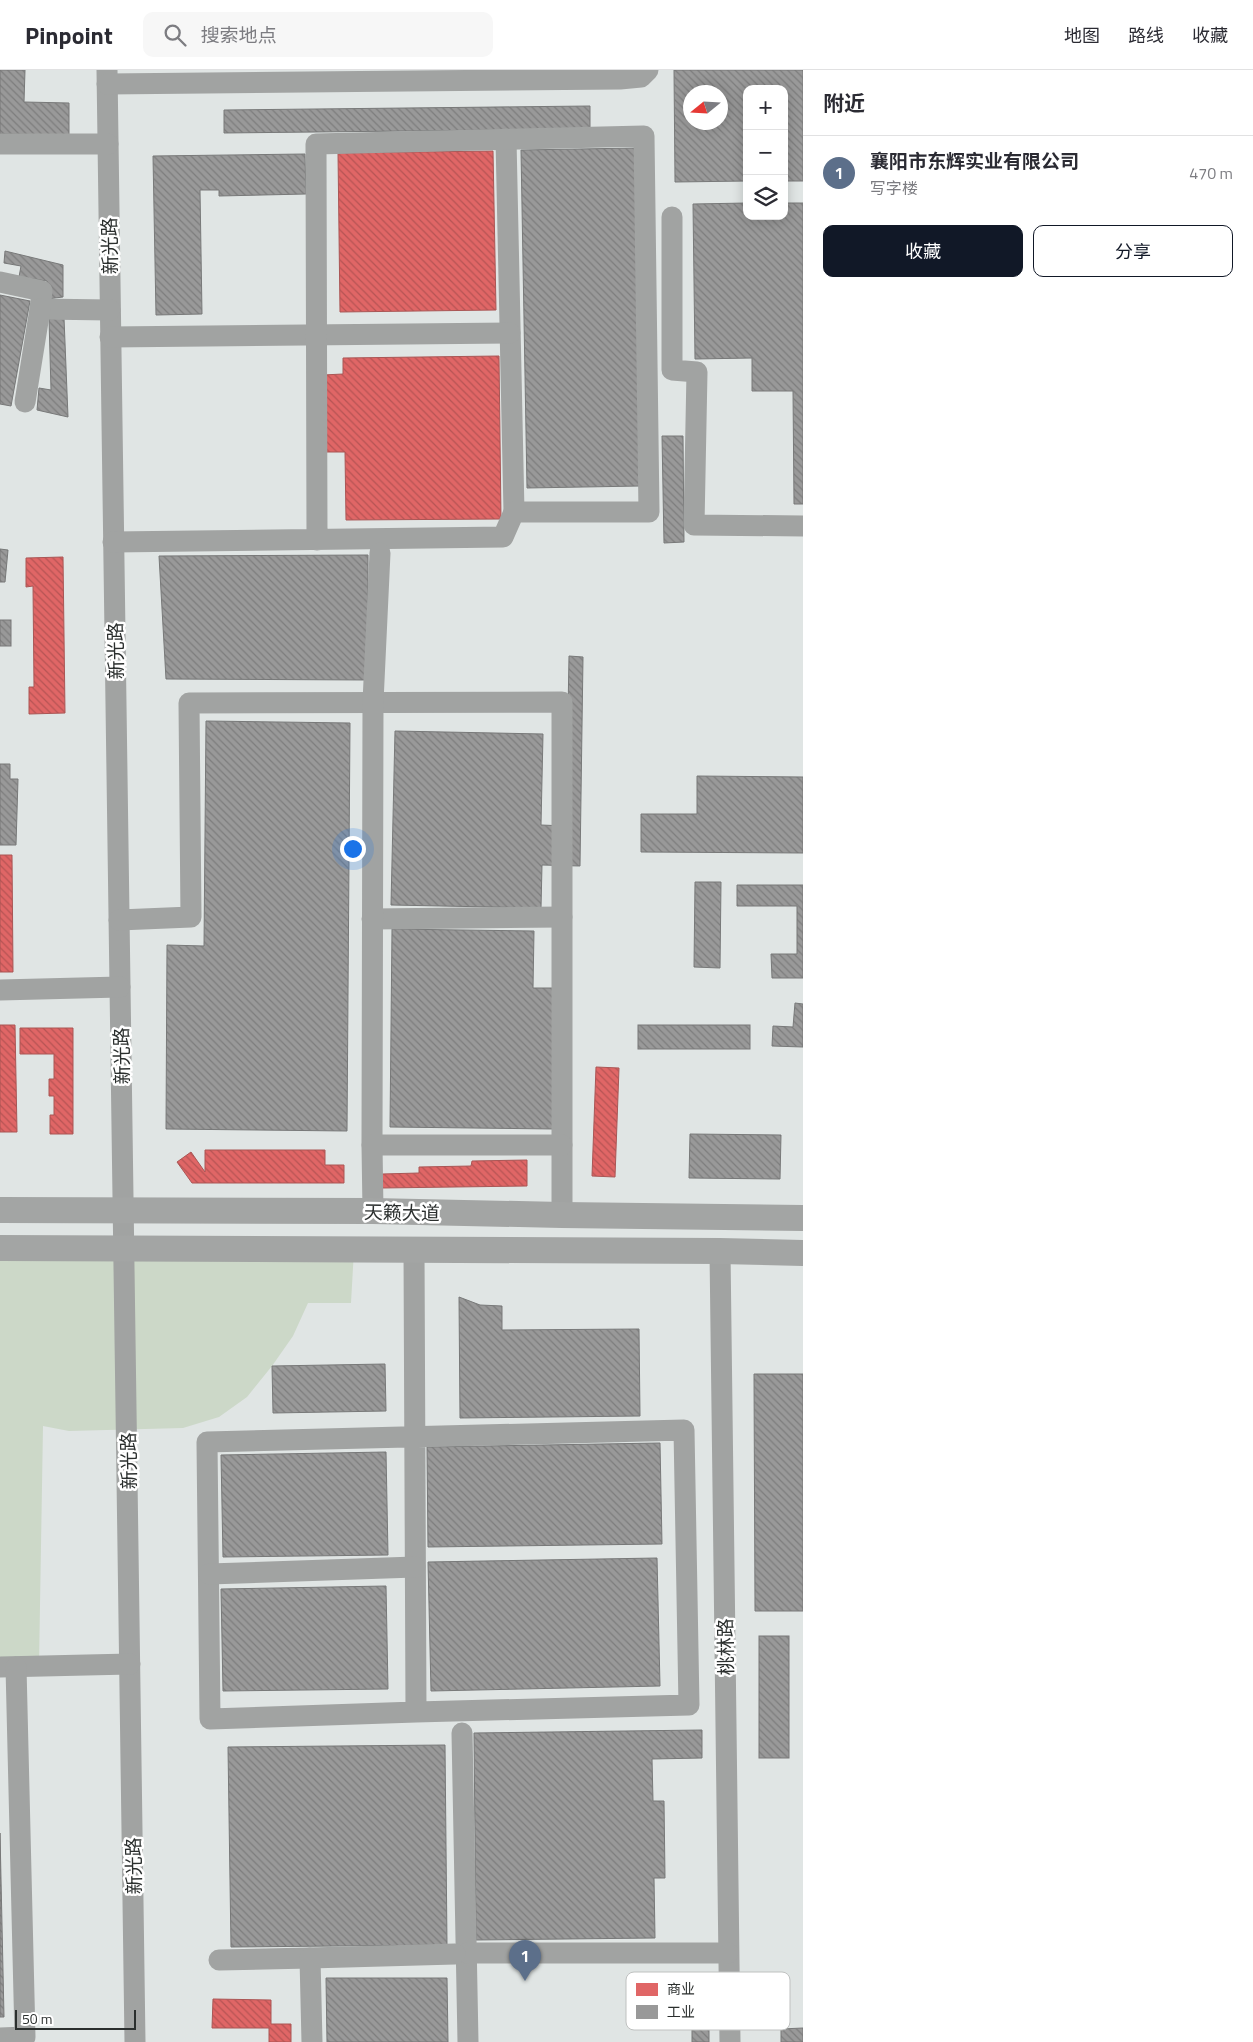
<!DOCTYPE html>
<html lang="zh">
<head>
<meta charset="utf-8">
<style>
	:root { --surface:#fff; --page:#f7f7f7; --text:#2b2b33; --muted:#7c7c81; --line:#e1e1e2; --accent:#111827 }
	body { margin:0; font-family:"Titillium Web","Noto Sans SC",sans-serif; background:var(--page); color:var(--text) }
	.controls { position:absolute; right:15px; top:15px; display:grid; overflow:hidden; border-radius:10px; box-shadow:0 2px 12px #0003 }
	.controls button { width:45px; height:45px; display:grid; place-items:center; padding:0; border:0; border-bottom:1px solid var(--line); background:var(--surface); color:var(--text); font:25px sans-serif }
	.compass { position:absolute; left:683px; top:15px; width:45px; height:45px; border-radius:50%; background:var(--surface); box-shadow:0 2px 12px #0003; rotate:252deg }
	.scale { position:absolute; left:15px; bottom:12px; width:121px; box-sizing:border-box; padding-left:5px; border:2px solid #2b2f2e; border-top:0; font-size:14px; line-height:18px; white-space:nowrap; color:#2b2f2e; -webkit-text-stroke:4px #fff; paint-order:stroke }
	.you { position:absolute; left:352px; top:778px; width:18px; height:18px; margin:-12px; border:4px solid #fff; border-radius:50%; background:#1a73e8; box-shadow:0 0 0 8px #1a73e833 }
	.badge { display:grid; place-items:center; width:32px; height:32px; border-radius:50%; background:var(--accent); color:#fff; font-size:16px; font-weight:700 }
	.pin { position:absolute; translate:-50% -41px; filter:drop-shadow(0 1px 2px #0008) }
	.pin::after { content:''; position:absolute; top:26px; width:18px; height:15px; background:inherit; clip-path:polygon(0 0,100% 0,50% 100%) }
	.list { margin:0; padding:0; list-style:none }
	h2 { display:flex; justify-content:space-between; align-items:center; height:65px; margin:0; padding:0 20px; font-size:21px }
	h2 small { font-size:16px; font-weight:400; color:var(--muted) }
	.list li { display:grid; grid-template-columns:32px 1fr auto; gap:15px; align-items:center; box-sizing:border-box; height:75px; padding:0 20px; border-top:1px solid var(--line) }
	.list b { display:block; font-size:19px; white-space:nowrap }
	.list p { margin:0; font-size:16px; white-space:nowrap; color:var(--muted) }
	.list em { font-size:16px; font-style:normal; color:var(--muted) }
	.actions { display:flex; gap:10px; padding:15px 20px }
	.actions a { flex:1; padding:11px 0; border:1px solid var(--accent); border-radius:10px; text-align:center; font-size:18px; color:var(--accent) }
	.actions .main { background:var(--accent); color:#fff }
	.icon { flex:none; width:28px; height:28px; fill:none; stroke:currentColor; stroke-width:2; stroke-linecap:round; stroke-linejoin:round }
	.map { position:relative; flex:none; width:803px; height:1972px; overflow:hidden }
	header { display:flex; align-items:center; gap:30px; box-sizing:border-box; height:70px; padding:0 25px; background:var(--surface); border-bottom:1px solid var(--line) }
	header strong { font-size:24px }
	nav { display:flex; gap:28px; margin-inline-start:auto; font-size:18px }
	.search { width:350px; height:45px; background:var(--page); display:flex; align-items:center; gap:12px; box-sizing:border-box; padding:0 18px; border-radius:10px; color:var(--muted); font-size:19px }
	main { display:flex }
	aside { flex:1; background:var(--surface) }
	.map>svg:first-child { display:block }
	.green { fill:#ccd8c8 }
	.shops { fill:url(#shops-back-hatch); stroke:#aa5655 }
	.industry { fill:url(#industry-back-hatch); stroke:#787979; fill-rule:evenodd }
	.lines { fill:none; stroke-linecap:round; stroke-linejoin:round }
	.minor { stroke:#a1a3a2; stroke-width:21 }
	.major { stroke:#a3a5a4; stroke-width:26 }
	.labels { text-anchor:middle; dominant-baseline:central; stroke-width:5; stroke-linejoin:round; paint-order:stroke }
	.street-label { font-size:19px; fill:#2b2f2e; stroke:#fff }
	.key { fill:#fff; stroke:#bfc1c0; stroke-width:1 }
	.key-label { font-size:14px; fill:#2b2f2e }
</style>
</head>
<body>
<header>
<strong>Pinpoint</strong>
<div class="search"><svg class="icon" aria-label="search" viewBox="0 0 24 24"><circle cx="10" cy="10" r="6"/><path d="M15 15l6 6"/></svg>搜索地点</div>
<nav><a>地图</a><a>路线</a><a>收藏</a></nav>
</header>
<main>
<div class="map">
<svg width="803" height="1972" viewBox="0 0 803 1972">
	<defs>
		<pattern id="shops-back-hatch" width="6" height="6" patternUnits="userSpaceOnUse" patternTransform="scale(1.25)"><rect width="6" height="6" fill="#e06666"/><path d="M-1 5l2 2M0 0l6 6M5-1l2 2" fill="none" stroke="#b65454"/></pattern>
		<pattern id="industry-back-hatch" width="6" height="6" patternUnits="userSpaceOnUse" patternTransform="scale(1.25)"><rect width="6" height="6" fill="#999"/><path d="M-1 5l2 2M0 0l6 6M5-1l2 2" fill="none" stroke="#7d7d7d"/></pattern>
	</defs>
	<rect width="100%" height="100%" fill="#e0e5e4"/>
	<path class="green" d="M0,1178L354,1180L351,1233H308L293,1266L272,1296L247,1327L219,1347L183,1358L69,1361L43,1356L39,1596L0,1597Z"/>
	<g class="shops">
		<path d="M493,81L496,240L340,242L338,83Z"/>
		<path d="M499,286L501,449L346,450L345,382H324L323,305L343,304V288Z"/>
		<path d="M63,487L65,643L29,644V617H34L33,516L26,517V488Z"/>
		<path d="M0,785H12L13,902H0Z"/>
		<path d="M0,955H15L17,1062H0Z"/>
		<path d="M20,958H73V1064H50V1045H54V1026H49V1009H54V984H20Z"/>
		<path d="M596,997L619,998L615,1107L592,1106Z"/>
		<path d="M205,1080H325V1095H344V1113H192L177,1092L191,1082L205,1102Z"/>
		<path d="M527,1090V1116L382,1118V1104L419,1103V1097L471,1096L472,1091Z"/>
		<path d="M213,1929L271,1930V1954H291V1972H269V1958H212Z"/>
	</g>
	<g class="industry">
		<path d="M0,0H25L24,32L69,33V65L0,64Z"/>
		<path d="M674,0H803V111H784V19H747V111L675,112ZM690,22H720V52H690Z"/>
		<path d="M590,36V59L224,63V40Z"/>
		<path d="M635,78L640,416L527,418L521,80Z"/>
		<path d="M305,84L306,124L219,126V120H200L202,244L156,245L153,86Z"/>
		<path d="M747,133V146H784V133H803V434H794L793,321H752V288L695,289L693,134Z"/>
		<path d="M5,181L63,195V227L47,229V211L19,207L21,196L4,193Z"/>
		<path d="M0,225L30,231L11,336L0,334Z"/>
		<path d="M64,248L68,347L37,340L39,318L51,320L49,249Z"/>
		<path d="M662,366H683L684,472L664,473Z"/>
		<path d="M0,479L8,480L5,512H0Z"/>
		<path d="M368,485V610L166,609L159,486Z"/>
		<rect x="0" y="550" width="11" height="26"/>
		<path d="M569,586L583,587L580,796L542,795L541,838L391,835L395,661L543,664L541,755L566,756Z"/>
		<path d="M206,651L350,653L347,1061L166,1059L167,875L204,876Z"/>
		<path d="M0,694H10V709H18L16,775H0Z"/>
		<path d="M697,706L803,707V783L641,782V744H697Z"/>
		<path d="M695,812H721L720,898L694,897Z"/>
		<path d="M737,815H803V908H772L771,884H797V836H737Z"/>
		<path d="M392,859L534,861L533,918H555L554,1059L390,1057Z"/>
		<path d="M795,933L803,934V977L772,976L773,956L793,957Z"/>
		<rect x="638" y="955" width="112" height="24"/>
		<path d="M690,1064L781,1065L780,1109L689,1108Z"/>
		<path d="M459,1227L480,1235L502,1236V1260L639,1259L640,1346L460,1348Z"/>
		<path d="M385,1294L386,1341L273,1343L272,1296Z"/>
		<path d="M754,1304H803V1541H755Z"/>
		<path d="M660,1373L662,1474L428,1477L427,1377Z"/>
		<path d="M386,1382L388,1485L223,1487L221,1385Z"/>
		<path d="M657,1488L660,1616L431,1621L428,1492Z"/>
		<path d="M386,1516L388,1619L223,1621L221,1519Z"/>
		<rect x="759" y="1566" width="30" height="122"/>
		<path d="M702,1660V1688L652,1689L653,1731H664L665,1808H654L655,1868L476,1870L474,1663Z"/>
		<path d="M445,1675L447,1875L231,1877L228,1677Z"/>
		<path d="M0,1763L4,1947H0Z"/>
		<path d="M326,1908H447L448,1972H327Z"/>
		<path d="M692,1911L709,1912V1972H692Z"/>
		<path d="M803,1958V1972H781V1959Z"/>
	</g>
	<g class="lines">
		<g class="minor">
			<path d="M107,0L135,1972"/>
			<path d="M107,14L620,9L641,7L648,0"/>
			<path d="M506,69L514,442"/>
			<path d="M0,74H108"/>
			<path d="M672,147V300L697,302L694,455L803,456"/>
			<path d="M0,212L42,221L40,239L110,240"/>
			<path d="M110,267L510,263"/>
			<path d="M25,332L40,239"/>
			<path d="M113,472L503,467L514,442H649L644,66L316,74L317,470"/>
			<path d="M372,849L562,847"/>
			<path d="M119,850L191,847L189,633L562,632V1145"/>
			<path d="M0,920L120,917"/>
			<path d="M372,1075L373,632L380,483"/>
			<path d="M373,1141L372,1075H562"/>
			<path d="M414,1180C414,1334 415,1488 416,1642L689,1635L684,1360L207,1372L210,1649L416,1642"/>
			<path d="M720,1181L730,1972"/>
			<path d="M209,1504L415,1497"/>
			<path d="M0,1597L130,1594"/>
			<path d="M462,1663L468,1972"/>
			<path d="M467,1883H728"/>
			<path d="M219,1890L310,1888"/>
			<path d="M0,1968L25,1967L16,1597"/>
			<path d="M312,1972L310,1888L455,1884"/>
		</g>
		<g class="major">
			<path d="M0,1140L373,1141L562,1145L803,1148"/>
			<path d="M0,1178L720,1181L803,1183"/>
		</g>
	</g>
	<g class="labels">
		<g class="street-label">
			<text transform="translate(109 176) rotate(-91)">新光路</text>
			<text transform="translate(115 581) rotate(-91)">新光路</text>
			<text transform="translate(121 986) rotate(-91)">新光路</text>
			<text transform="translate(402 1142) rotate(1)">天籁大道</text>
			<text transform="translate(128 1391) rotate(-91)">新光路</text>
			<text transform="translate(725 1577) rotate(-91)">桃林路</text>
			<text transform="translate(133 1796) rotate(-91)">新光路</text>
		</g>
	</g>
	<rect x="626" y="1902" width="164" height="58" rx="8" class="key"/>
	<rect x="636" y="1913" width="22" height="13" fill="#e06666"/>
	<rect x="636" y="1935" width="22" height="14" fill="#999"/>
	<g class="key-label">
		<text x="667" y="1924">商业</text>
		<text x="667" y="1947">工业</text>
	</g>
</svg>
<div class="controls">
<button>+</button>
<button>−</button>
<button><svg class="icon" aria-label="layers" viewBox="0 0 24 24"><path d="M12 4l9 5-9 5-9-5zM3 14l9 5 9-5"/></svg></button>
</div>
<svg class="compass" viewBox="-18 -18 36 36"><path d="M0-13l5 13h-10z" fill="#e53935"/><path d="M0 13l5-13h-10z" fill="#7c7c81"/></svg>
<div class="scale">50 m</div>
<div class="you"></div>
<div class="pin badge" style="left:525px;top:1911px;background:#5c6f8a">1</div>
</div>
<aside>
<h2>附近<small></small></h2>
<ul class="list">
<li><span class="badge" style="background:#5c6f8a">1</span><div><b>襄阳市东辉实业有限公司</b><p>写字楼</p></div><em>470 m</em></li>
</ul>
<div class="actions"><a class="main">收藏</a><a>分享</a></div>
</aside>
</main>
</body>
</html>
